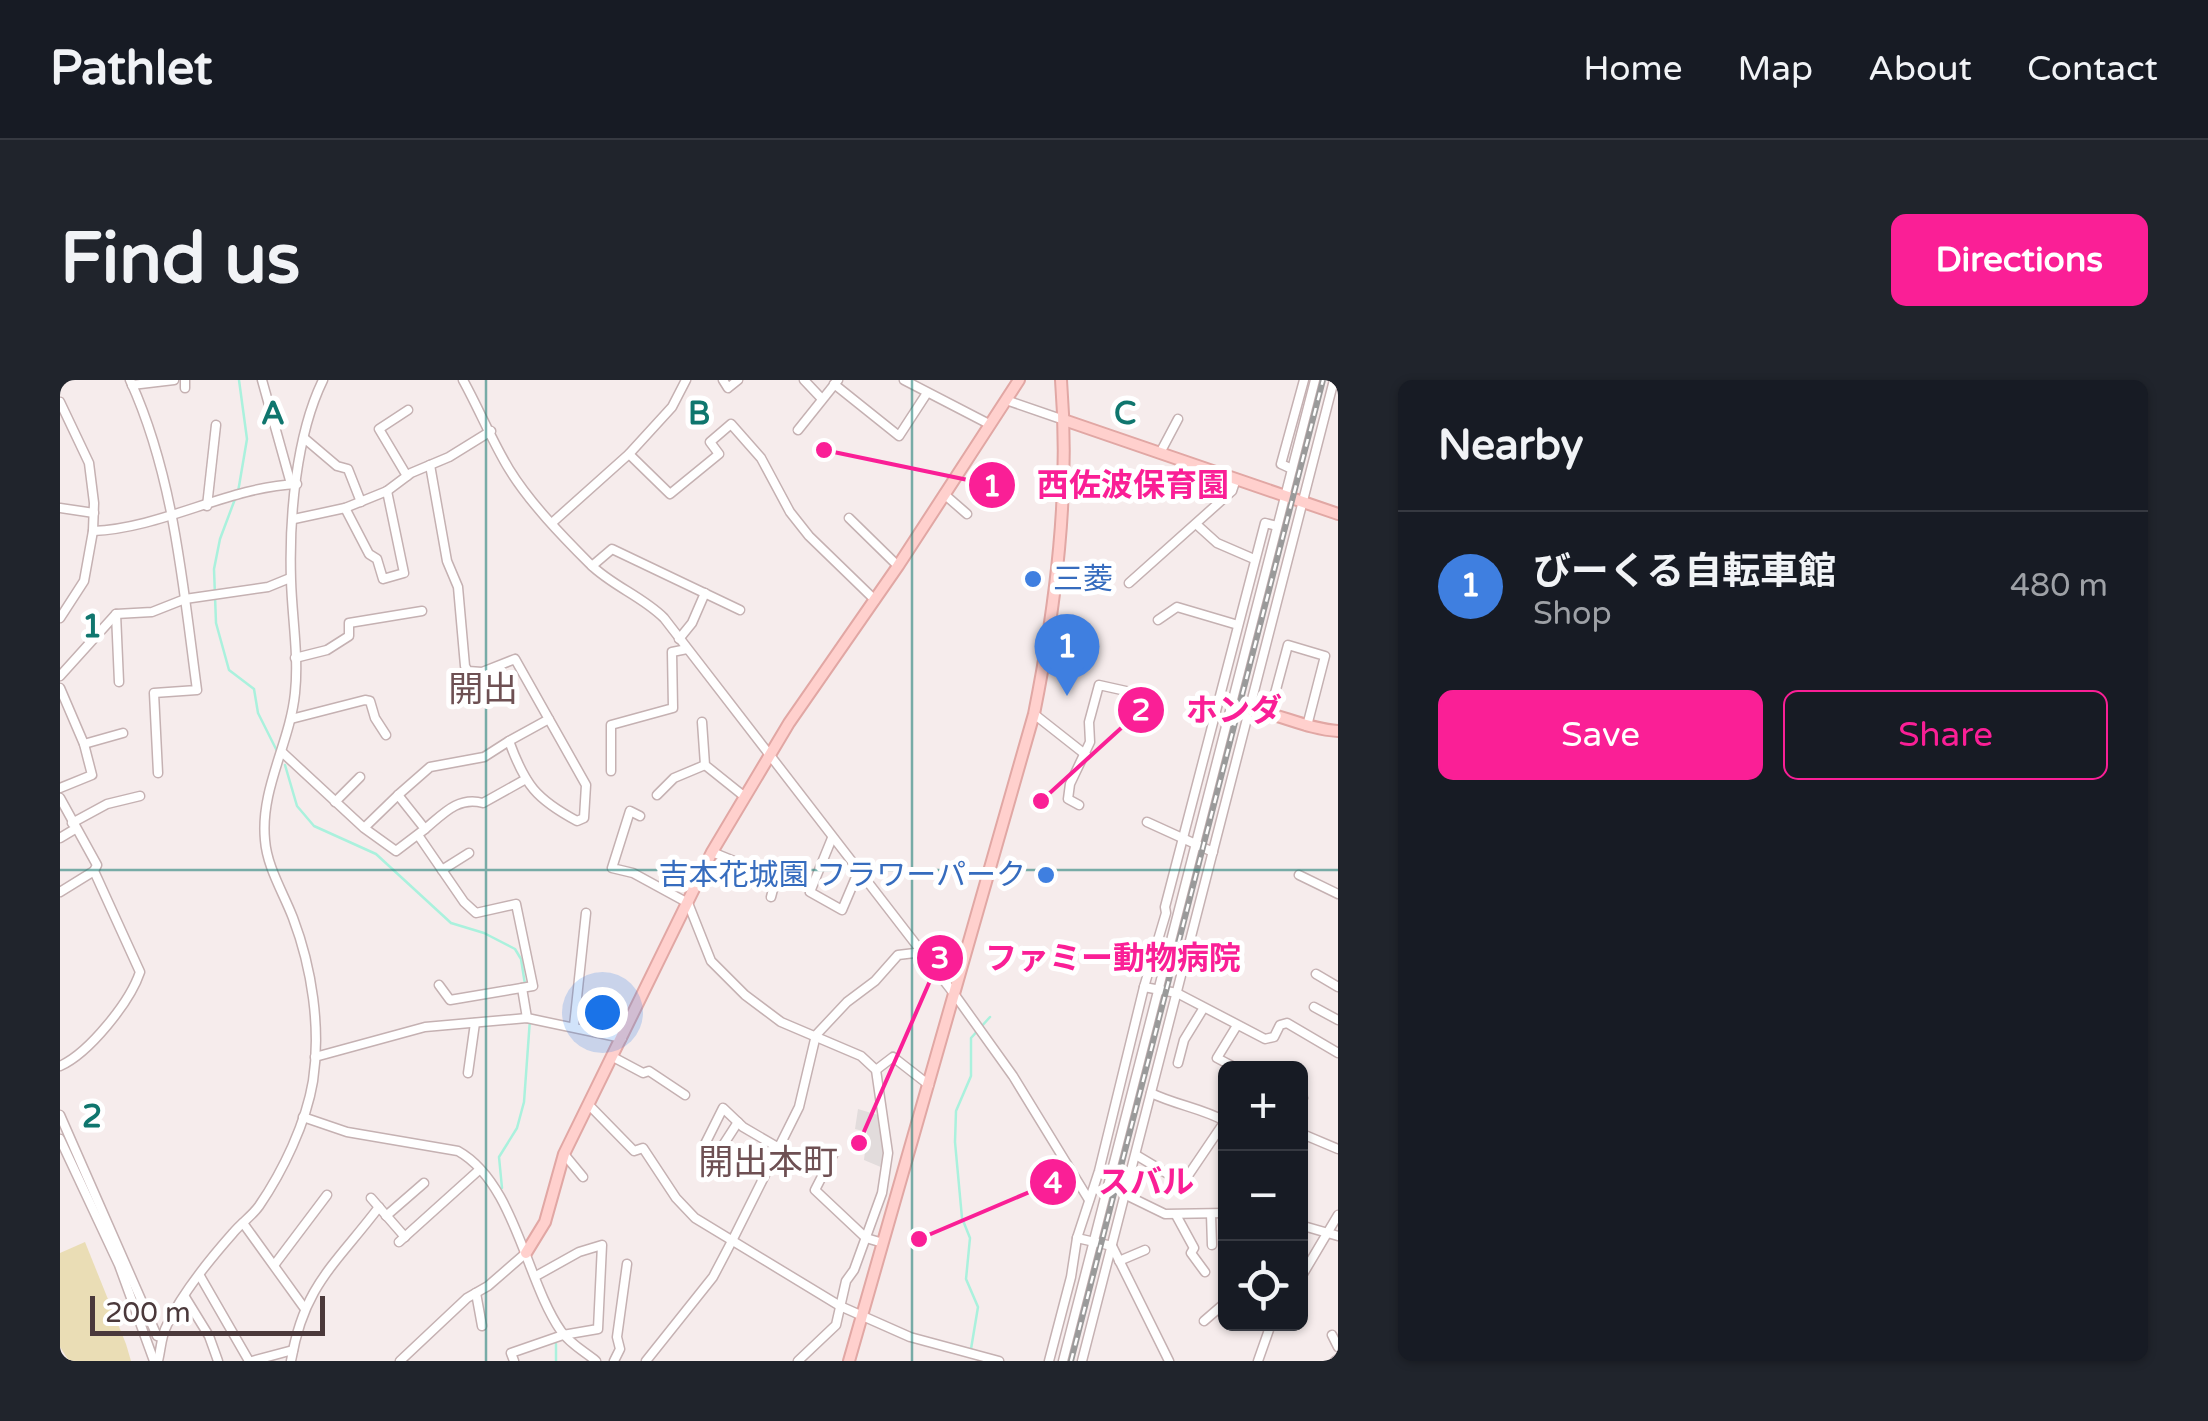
<!DOCTYPE html>
<html lang="en">
<head>
<meta charset="utf-8">
<style>
	:root { --surface:#171b24; --page:#20242c; --text:#f1f3f6; --muted:#9ea1a6; --line:#363941; --accent:#fa1f96 }
	body { margin:0; font-family:"Varela Round","Noto Sans JP",sans-serif; background:var(--page); color:var(--text) }
	.controls { position:absolute; right:30px; bottom:30px; display:grid; overflow:hidden; border-radius:15px; box-shadow:0 2px 8px #0004 }
	.controls button { width:90px; height:90px; display:grid; place-items:center; padding:0; border:0; border-bottom:2px solid var(--line); background:var(--surface); color:var(--text); font:50px sans-serif }
	.scale { position:absolute; left:30px; bottom:25px; width:235px; box-sizing:border-box; padding-left:10px; border:5px solid #4b393b; border-top:0; font-size:28px; line-height:35px; white-space:nowrap; color:#4b393b; -webkit-text-stroke:8px #fff; paint-order:stroke }
	.you { position:absolute; left:542px; top:632px; width:35px; height:35px; margin:-25px; border:8px solid #fff; border-radius:50%; background:#1a73e8; box-shadow:0 0 0 15px #1a73e833 }
	.badge { display:grid; place-items:center; width:65px; height:65px; border-radius:50%; background:var(--accent); color:#fff; font-size:32px; font-weight:700 }
	.pin { position:absolute; translate:-50% -82px; filter:drop-shadow(0 2px 5px #0008) }
	.pin::after { content:''; position:absolute; top:52px; width:35px; height:30px; background:inherit; clip-path:polygon(0 0,100% 0,50% 100%) }
	.list { margin:0; padding:0; list-style:none }
	h2 { display:flex; justify-content:space-between; align-items:center; height:130px; margin:0; padding:0 40px; font-size:42px }
	h2 small { font-size:32px; font-weight:400; color:var(--muted) }
	.list li { display:grid; grid-template-columns:65px 1fr auto; gap:30px; align-items:center; box-sizing:border-box; height:150px; padding:0 40px; border-top:2px solid var(--line) }
	.list b { display:block; font-size:38px; white-space:nowrap }
	.list p { margin:0; font-size:32px; white-space:nowrap; color:var(--muted) }
	.list em { font-size:32px; font-style:normal; color:var(--muted) }
	.actions { display:flex; gap:20px; padding:30px 40px }
	.actions a { flex:1; padding:22px 0; border:2px solid var(--accent); border-radius:15px; text-align:center; font-size:35px; color:var(--accent) }
	.actions .main { background:var(--accent); color:#fff }
	.icon { flex:none; width:55px; height:55px; fill:none; stroke:currentColor; stroke-width:2; stroke-linecap:round; stroke-linejoin:round }
	.map { position:relative; flex:none; width:1278px; height:981px; overflow:hidden; border-radius:15px }
	header { display:flex; align-items:center; gap:60px; box-sizing:border-box; height:140px; padding:0 50px; background:var(--surface); border-bottom:2px solid var(--line) }
	header strong { font-size:48px }
	nav { display:flex; gap:55px; margin-inline-start:auto; font-size:35px }
	.intro { display:flex; align-items:center; justify-content:space-between; box-sizing:border-box; height:240px; padding:0 60px }
	h1 { margin:0; font-size:70px }
	.button { padding:25px 45px; border-radius:15px; background:var(--accent); color:#fff; font-size:35px; font-weight:700 }
	main { display:flex; gap:60px; padding:0 60px }
	aside { flex:1; background:var(--surface); border-radius:15px; box-shadow:0 2px 8px #0004 }
	.map>svg:first-child { display:block }
	.green { fill:#eaddb5 }
	.parking { fill:#e2dcdc }
	.lines { fill:none; stroke-linecap:round; stroke-linejoin:round }
	.stream { stroke:#aaf1dd; stroke-width:2.5 }
	.street-casing { stroke:#c5b1b2; stroke-width:11 }
	.secondary-casing { stroke:#e1a7a4; stroke-width:14 }
	.street { stroke:#fff; stroke-width:8 }
	.secondary { stroke:#ffd0cd; stroke-width:10 }
	.rail-casing { stroke:#9a9a9a; stroke-width:6 }
	.rail { stroke:#fff; stroke-width:2.5; stroke-dasharray:8; stroke-linecap:butt }
	.grid { fill:none; stroke:#0f766e; stroke-width:2.5; stroke-opacity:0.55 }
	.shop-dot { fill:#3f7fe0; stroke:#fff; stroke-width:4 }
	.labels { text-anchor:middle; dominant-baseline:central; stroke-width:10; stroke-linejoin:round; paint-order:stroke }
	.shop-label { font-size:30px; fill:#366cbe; stroke:#fff; text-anchor:start }
	.quarter-label { font-size:35px; fill:#6e5053; stroke:#fff }
	.grid-label { font-size:32px; text-anchor:middle; font-weight:bold; fill:#0f766e; stroke:#fff; stroke-width:10; stroke-linejoin:round; paint-order:stroke }
	.leader { fill:none; stroke:#fa1f96; stroke-width:4 }
	.callout-dot { fill:#fa1f96; stroke:#fff; stroke-width:4 }
	.mark-label { font-size:30px; text-anchor:middle; font-weight:bold; fill:#fff }
	.callout-label { font-size:32px; text-anchor:middle; font-weight:bold; fill:#fa1f96; stroke:#fff; stroke-width:10; stroke-linejoin:round; paint-order:stroke }
</style>
</head>
<body>
<header>
<strong>Pathlet</strong>
<nav><a>Home</a><a>Map</a><a>About</a><a>Contact</a></nav>
</header>
<div class="intro"><h1>Find us</h1><a class="button">Directions</a></div>
<main>
<div class="map">
<svg width="1278" height="981" viewBox="0 0 1278 981">
	<rect width="100%" height="100%" fill="#f6ecec"/>
	<path class="green" d="M25,862L66,964L71,981H9L0,967V873Z"/>
	<path class="parking" d="M798,729L818,735L825,766L823,788L804,780L807,752L795,749Z"/>
	<g class="lines">
		<g class="stream">
			<path d="M178,112L187,59L179,0"/>
			<path d="M175,119L160,159L154,189L156,243L169,290L194,309L198,333L217,371"/>
			<path d="M225,385L237,426L254,446L316,474L391,543L424,553L455,569L461,579L467,617"/>
			<path d="M442,808L439,777L457,748L464,722L470,639"/>
			<path d="M911,969L918,927L906,899L910,858L902,838L895,762L896,731L911,696V658L930,637"/>
			<path d="M496,981V964"/>
		</g>
		<defs>
			<g id="street">
				<path d="M70,0C114,96 123,206 137,310L94,313L98,393"/>
				<path d="M125,0V8"/>
				<path d="M202,0L231,104"/>
				<path d="M403,0C419,29 432,61 449,89C470,123 502,156 530,184C552,206 582,216 604,238L895,615L953,696L1029,820"/>
				<path d="M663,0L668,8L678,0"/>
				<path d="M744,0L762,19"/>
				<path d="M844,0L929,44"/>
				<path d="M774,4L839,56L867,13"/>
				<path d="M72,5L114,0"/>
				<path d="M946,20L1004,40"/>
				<path d="M0,22L29,83L34,123L33,151L24,201L0,238"/>
				<path d="M738,50L778,0"/>
				<path d="M244,58L277,86L288,89L301,122"/>
				<path d="M1100,73L1118,39"/>
				<path d="M569,74L610,114L659,74L650,62L671,44L701,78L730,132L749,156L815,220"/>
				<path d="M370,85L387,181L398,207L405,286L408,291L422,292L455,279L526,405L524,438L517,441C476,419 465,405 449,361L489,339"/>
				<path d="M1232,89L1221,84L1244,0"/>
				<path d="M347,96L319,49L348,30"/>
				<path d="M884,114L907,134"/>
				<path d="M147,126L156,45"/>
				<path d="M0,128L34,133"/>
				<path d="M285,128L309,174L317,179L323,199L344,193L327,111"/>
				<path d="M789,138L838,186"/>
				<path d="M234,139L285,128L327,111L351,93L389,77L431,51"/>
				<path d="M493,142L569,74L612,27L626,0"/>
				<path d="M1136,144L1157,163L1194,179"/>
				<path d="M33,151C103,148 168,107 237,104"/>
				<path d="M532,186L552,169L680,230"/>
				<path d="M1069,203L1172,111L1176,99"/>
				<path d="M56,234L59,302"/>
				<path d="M1098,240L1117,227L1178,245"/>
				<path d="M619,259L632,243L645,213"/>
				<path d="M235,278L267,270L289,256V243L362,231"/>
				<path d="M0,296L56,234L92,232L125,219L208,207L230,198"/>
				<path d="M0,308L24,364L32,395L0,408"/>
				<path d="M1210,332L1228,265L1265,276L1247,346"/>
				<path d="M974,334L1026,375"/>
				<path d="M231,339L305,320L310,321L315,338L326,355"/>
				<path d="M642,342L645,385L685,417"/>
				<path d="M24,364L63,353"/>
				<path d="M223,373L304,448L336,471L365,449L338,415L304,448"/>
				<path d="M551,391V345L613,328L612,272L627,269"/>
				<path d="M338,415L370,387L424,377L449,361"/>
				<path d="M597,415L614,398L645,385"/>
				<path d="M0,418L37,485L34,491L80,592C70,622 29,673 0,686"/>
				<path d="M275,422L300,397"/>
				<path d="M1019,425L1008,419L1010,404L1030,362L1029,342L1039,305L1084,315"/>
				<path d="M580,436L570,431L552,488L573,493L628,523L651,581L685,615L721,642L801,676L816,690L828,773L822,813L794,890L786,901L776,945L738,981"/>
				<path d="M1087,442L1153,472"/>
				<path d="M12,443L47,424L80,416"/>
				<path d="M365,449C383,434 398,416 423,423L466,399"/>
				<path d="M358,455L404,522L416,533L456,524L473,606L390,620L379,605"/>
				<path d="M0,458L15,449"/>
				<path d="M772,458L750,512L782,530L799,490"/>
				<path d="M652,472L716,498L711,517"/>
				<path d="M382,490L409,473"/>
				<path d="M1239,495L1278,514"/>
				<path d="M0,512L34,491"/>
				<path d="M1256,594L1278,607"/>
				<path d="M1084,607L1117,613L1205,659L1214,657L1220,645L1227,643L1278,673"/>
				<path d="M462,608L467,638"/>
				<path d="M1254,627L1278,640"/>
				<path d="M514,646L526,533"/>
				<path d="M255,677L365,647L467,638L562,658"/>
				<path d="M553,677L583,693L589,691L625,715"/>
				<path d="M1118,683L1124,660L1143,629"/>
				<path d="M1176,688L1157,678L1176,647"/>
				<path d="M816,690L833,677L869,705"/>
				<path d="M408,693L415,643"/>
				<path d="M1240,717L1243,718"/>
				<path d="M529,725L574,771L583,768L616,818L635,838L780,926L850,957L939,981"/>
				<path d="M0,735L97,956L102,957"/>
				<path d="M243,737L287,752L398,771C455,803 466,901 501,951C509,963 525,972 536,981"/>
				<path d="M1240,753L1278,769"/>
				<path d="M0,759L59,885L94,981"/>
				<path d="M643,768L663,728L683,747L719,768"/>
				<path d="M775,771L755,810L806,858L823,863"/>
				<path d="M658,773L678,742"/>
				<path d="M504,774L523,797"/>
				<path d="M1076,775L1123,803L1165,741C1141,728 1116,725 1091,713"/>
				<path d="M1066,815L1105,834L1166,833"/>
				<path d="M311,818L345,857"/>
				<path d="M1151,834L1152,865"/>
				<path d="M1116,835L1134,868L1131,873L1145,892"/>
				<path d="M326,836L364,803"/>
				<path d="M183,843L245,929"/>
				<path d="M1240,845L1278,856"/>
				<path d="M1017,858L1052,866"/>
				<path d="M339,862L419,790"/>
				<path d="M1052,866L1109,981"/>
				<path d="M1059,881L1085,870"/>
				<path d="M215,884L267,815"/>
				<path d="M140,896L189,981"/>
				<path d="M1240,899L1278,835"/>
				<path d="M416,913L422,946"/>
				<path d="M125,917L149,956L158,981"/>
				<path d="M1144,941L1166,922"/>
				<path d="M1272,955L1278,967"/>
				<path d="M98,981C101,969 101,956 107,945C122,913 150,879 173,853C181,843 192,836 199,826C223,791 246,743 253,701C261,648 252,588 233,538C223,512 207,487 205,460C200,409 230,363 235,313C239,276 232,237 231,200C229,138 236,55 263,0"/>
				<path d="M192,981L233,970"/>
				<path d="M231,981C244,905 275,885 319,827"/>
				<path d="M340,981L407,918L428,906L466,873"/>
				<path d="M454,981L451,973L503,955L538,949L542,865L519,872L476,896"/>
				<path d="M554,981L560,969L557,957L567,884"/>
				<path d="M586,981L653,897L673,859L739,727L756,655L787,622L815,601L838,575L863,572"/>
				<path d="M989,981L1011,897L1017,858L1039,791L1084,607L1106,533L1105,527L1205,143L1217,146"/>
				<path d="M1003,981L1255,0"/>
				<path d="M1022,981L1274,0"/>
				<path d="M1198,981L1211,944"/>
				<path d="M1275,981L1278,979"/>
			</g>
			<g id="secondary">
				<path d="M1004,40L1278,134"/>
				<path d="M1189,329C1220,334 1247,349 1278,351"/>
				<path d="M466,873L485,842L504,774L652,472L729,343L838,186L959,0"/>
				<path d="M789,981L974,334C996,224 1010,112 1001,0"/>
			</g>
		</defs>
		<use href="#street" class="street-casing"/>
		<use href="#secondary" class="secondary-casing"/>
		<use href="#street" class="street"/>
		<use href="#secondary" class="secondary"/>
		<defs>
			<path id="rail" d="M1011,981L1263,0"/>
		</defs>
		<use href="#rail" class="rail-casing"/>
		<use href="#rail" class="rail"/>
	</g>
	<path class="grid" d="M426,0V981M852,0V981M0,490H1278"/>
	<g class="shop-dot">
		<circle cx="973" cy="199" r="10"/>
		<circle cx="986" cy="495" r="10"/>
	</g>
	<g class="labels">
		<g class="shop-label">
			<text x="993" y="199">三菱</text>
			<text x="966" y="495" text-anchor="end">吉本花城園 フラワーパーク</text>
		</g>
		<g class="quarter-label">
			<text x="423" y="310">開出</text>
			<text x="708" y="783">開出本町</text>
		</g>
	</g>
	<g class="grid-label">
		<text x="213" y="44">A</text>
		<text x="639" y="44">B</text>
		<text x="1065" y="44">C</text>
		<text x="32" y="257">1</text>
		<text x="32" y="747">2</text>
	</g>
	<path class="leader" d="M764 70L932 105M981 421L1081 330M799 763L880 578M859 859L993 802"/>
	<g class="callout-dot">
		<circle cx="764" cy="70" r="10"/>
		<circle cx="981" cy="421" r="10"/>
		<circle cx="799" cy="763" r="10"/>
		<circle cx="859" cy="859" r="10"/>
		<circle cx="932" cy="105" r="25"/>
		<circle cx="1081" cy="330" r="25"/>
		<circle cx="880" cy="578" r="25"/>
		<circle cx="993" cy="802" r="25"/>
	</g>
	<g class="mark-label">
		<text x="932" y="116">1</text>
		<text x="1081" y="340">2</text>
		<text x="880" y="588">3</text>
		<text x="993" y="813">4</text>
	</g>
	<g class="callout-label">
		<text x="1073" y="116">西佐波保育園</text>
		<text x="1174" y="341">ホンダ</text>
		<text x="1053" y="589">ファミー動物病院</text>
		<text x="1086" y="813">スバル</text>
	</g>
</svg>
<div class="controls">
<button>+</button>
<button>−</button>
<button><svg class="icon" aria-label="locate" viewBox="0 0 24 24"><circle cx="12" cy="12" r="6"/><path d="M12 2v4M12 18v4M2 12h4M18 12h4"/></svg></button>
</div>
<div class="scale">200 m</div>
<div class="you"></div>
<div class="pin badge" style="left:1007px;top:316px;background:#3f7fe0">1</div>
</div>
<aside>
<h2>Nearby<small></small></h2>
<ul class="list">
<li><span class="badge" style="background:#3f7fe0">1</span><div><b>びーくる自転車館</b><p>Shop</p></div><em>480 m</em></li>
</ul>
<div class="actions"><a class="main">Save</a><a>Share</a></div>
</aside>
</main>
</body>
</html>
